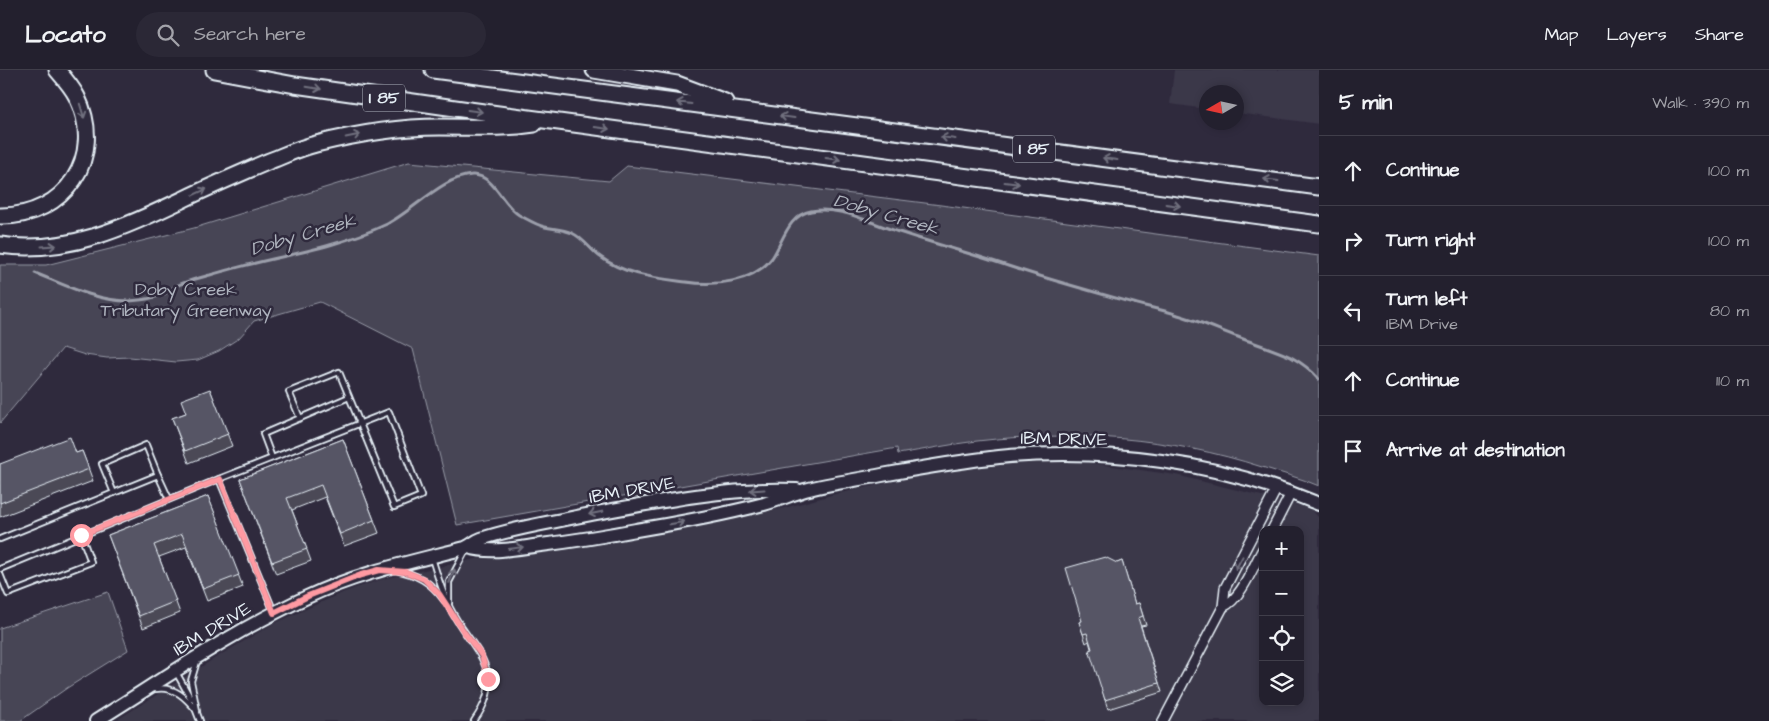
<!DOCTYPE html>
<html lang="en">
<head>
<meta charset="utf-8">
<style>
	:root { --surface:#23202e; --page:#2b2836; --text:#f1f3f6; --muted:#a3a3aa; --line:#403e4a }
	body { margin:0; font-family:"Architects Daughter",sans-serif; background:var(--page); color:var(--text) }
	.controls { position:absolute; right:15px; bottom:15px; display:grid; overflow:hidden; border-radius:10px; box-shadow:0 2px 8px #0003 }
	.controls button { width:45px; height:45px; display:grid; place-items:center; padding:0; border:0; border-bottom:1px solid var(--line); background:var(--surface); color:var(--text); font:25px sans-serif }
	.compass { position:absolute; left:1199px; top:15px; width:45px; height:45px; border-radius:50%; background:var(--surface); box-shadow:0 2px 8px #0003; rotate:261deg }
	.stop { position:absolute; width:15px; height:15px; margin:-11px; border:4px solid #ff9aa2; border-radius:50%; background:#fff }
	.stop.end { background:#ff9aa2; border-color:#fff; box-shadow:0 1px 5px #0008 }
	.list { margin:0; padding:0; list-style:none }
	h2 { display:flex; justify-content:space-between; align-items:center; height:65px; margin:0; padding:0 20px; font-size:21px }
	h2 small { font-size:16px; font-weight:400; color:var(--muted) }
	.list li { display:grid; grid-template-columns:32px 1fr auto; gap:15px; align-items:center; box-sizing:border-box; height:70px; padding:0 20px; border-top:1px solid var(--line) }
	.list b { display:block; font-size:19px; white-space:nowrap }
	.list p { margin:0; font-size:16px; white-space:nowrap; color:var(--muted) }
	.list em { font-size:16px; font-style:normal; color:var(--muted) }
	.icon { flex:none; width:28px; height:28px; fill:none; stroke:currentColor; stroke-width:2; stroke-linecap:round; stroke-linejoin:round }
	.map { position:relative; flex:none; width:1319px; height:651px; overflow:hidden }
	header { display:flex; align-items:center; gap:30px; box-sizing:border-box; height:70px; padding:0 25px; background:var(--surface); border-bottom:1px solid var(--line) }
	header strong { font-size:24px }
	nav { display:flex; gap:28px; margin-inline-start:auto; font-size:18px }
	.search { width:350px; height:45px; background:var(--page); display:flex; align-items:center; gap:12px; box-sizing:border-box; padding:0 18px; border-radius:28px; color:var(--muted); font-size:19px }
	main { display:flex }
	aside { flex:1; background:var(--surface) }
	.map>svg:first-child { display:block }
	.built { fill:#3b3749; fill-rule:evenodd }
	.green { fill:#464455; stroke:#979aa6 }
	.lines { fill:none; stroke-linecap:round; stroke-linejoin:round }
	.stream { stroke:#9c9fab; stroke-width:3 }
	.lane-casing { stroke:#e8f1f8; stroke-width:8 }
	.street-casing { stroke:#e8f1f8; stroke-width:12 }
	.secondary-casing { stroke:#e8f1f8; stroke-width:16 }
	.highway-casing { stroke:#e8f1f8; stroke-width:19 }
	.lane { stroke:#2f2a3d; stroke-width:4.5 }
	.street { stroke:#2f2a3d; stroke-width:9 }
	.secondary { stroke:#2f2a3d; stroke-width:12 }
	.highway { stroke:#2f2a3d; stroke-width:15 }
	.wall { fill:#4b4957; stroke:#e8f1f8 }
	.building { fill:#575565; stroke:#e8f1f8 }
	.oneway { stroke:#70707e }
	.route { stroke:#ff9aa2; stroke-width:6 }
	.labels { text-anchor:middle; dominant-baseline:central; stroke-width:5; stroke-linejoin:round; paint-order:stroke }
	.shield { fill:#2f2a3d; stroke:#b0b5c0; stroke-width:1 }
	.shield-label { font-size:16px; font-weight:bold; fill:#e8f1f8 }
	.park-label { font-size:18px; fill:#afb4bf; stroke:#2f2a3d }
	.street-label { font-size:18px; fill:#e8f1f8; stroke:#2f2a3d }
	.water-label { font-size:19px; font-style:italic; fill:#afb4be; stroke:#2f2a3d }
</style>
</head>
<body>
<header>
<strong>Locato</strong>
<div class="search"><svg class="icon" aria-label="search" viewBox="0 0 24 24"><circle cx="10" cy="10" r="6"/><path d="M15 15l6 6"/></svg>Search here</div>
<nav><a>Map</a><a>Layers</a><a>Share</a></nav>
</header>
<main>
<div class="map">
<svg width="1319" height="651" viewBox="0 0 1319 651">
	<rect width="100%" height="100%" fill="#2f2a3d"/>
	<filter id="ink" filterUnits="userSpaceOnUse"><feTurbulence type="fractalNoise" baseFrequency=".02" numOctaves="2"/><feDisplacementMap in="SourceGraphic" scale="10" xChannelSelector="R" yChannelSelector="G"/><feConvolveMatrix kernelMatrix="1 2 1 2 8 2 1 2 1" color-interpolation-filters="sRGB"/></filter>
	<g filter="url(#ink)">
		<g class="built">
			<path d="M1174,0H1319V54L1237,43L1236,22H1206V39L1170,34Z"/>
			<path d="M1061,391L1091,393L1176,405L1306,437L1312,440L1319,448V651H115L220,585L273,554L344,522L382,509L476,489L557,480L682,459L788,437L835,424L938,402L995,393ZM1263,460H1300V632H1263Z"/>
		</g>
		<g class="green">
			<path d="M409,92L609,111L627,96L941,135L1319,186V416C1301,408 1281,403 1262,397C1170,367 1073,360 977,371C951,374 924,380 898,384L897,378L457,455L413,279L320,232L254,251L239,268L219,281L198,290L176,292L130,287L107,288L85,285L63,278L0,353V195H46L194,158Z"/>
			<path d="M108,522L128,580L67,618L20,651H0V558Z"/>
		</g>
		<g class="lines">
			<path class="stream" d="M35,203C65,215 96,231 129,231C141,230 153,229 164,224C168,222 172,218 176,216C186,211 199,208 210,205C269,187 330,181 387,154C413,141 442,107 472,105C494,104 502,135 519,145C527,149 536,155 545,157C555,159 563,159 572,163C583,168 590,179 599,186C624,205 656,208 686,212C714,216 753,213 772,188C783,172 788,145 811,141C839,136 866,151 893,160C931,173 970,183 1008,196C1050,210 1094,222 1137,234C1151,238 1165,240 1178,245C1199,251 1219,260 1238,267C1256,274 1274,279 1291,287C1302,293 1311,300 1319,309"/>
			<defs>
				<g id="lane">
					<path d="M272,388L263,364L349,327"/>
					<path d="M219,409L389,342L421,426L394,437C376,392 357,347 339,302L289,322L300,348"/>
					<path d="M114,423L102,394L146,375L158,405"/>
					<path d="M0,469L158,405L169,429"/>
					<path d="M432,488C437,505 442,522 450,538C471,580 510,601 474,651"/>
					<path d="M0,499L219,409L274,542"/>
					<path d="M395,500C417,504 431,512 444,530"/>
					<path d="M0,504L8,524L91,492L81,465"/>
					<path d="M449,533V512L466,480"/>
					<path d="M176,602L191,629"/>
					<path d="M155,619C175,616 185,627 197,641L191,611L197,591"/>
					<path d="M195,638L200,651"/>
				</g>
				<g id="street">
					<path d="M1272,460L1291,423"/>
					<path d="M1263,479C1253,496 1242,528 1223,537L1225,518L1277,418"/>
					<path d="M1163,651L1223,537"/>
				</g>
				<g id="secondary">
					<path d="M468,477C492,484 517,478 541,475C573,471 605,466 636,460C679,453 722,445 764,434C778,430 792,424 805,420C830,413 857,410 882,405C921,398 960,391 999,387C1106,377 1219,392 1319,434"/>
					<path d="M96,651C165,608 233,561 307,527C358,503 411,492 465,478C471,476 475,471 481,469C513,458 548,453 581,446C650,433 726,417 797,420"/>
				</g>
				<g id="highway">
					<path d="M214,0L295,15L469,40L1319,154"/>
					<path d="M433,0L1319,117"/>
					<path d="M594,0L677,14L725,32"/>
					<path d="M0,146C65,147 106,87 77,27C72,17 64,8 57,0"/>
					<path d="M0,175C67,185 125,157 184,129C211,116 239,104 267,92C283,86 299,78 316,74C356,64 398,57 440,57C472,57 502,59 534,54"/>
				</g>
			</defs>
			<use href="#lane" class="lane-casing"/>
			<use href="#street" class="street-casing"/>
			<use href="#secondary" class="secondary-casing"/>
			<use href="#highway" class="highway-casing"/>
			<use href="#lane" class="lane"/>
			<use href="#street" class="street"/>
			<use href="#secondary" class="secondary"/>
			<use href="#highway" class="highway"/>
		</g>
		<g class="wall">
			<path d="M210,319L232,376L189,393L172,348L186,343Z"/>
			<path d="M343,369L379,463L344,476L325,427L292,440L311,491L276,504L240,409Z"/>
			<path d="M82,381L93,411L0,447V394L76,383Z"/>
			<path d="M208,426L243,517L207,531L186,477L159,487L180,543L143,558L108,465Z"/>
			<path d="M1122,491L1135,534L1139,533L1146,555L1141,556L1162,622L1108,639L1105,630L1089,571L1086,573L1079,552L1082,551L1117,493Z"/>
		</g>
		<g class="building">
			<path d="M210,319L228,364L185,381L172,348L186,343L181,330Z"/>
			<path d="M70,367L76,383L82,381L89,399L0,433V394Z"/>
			<path d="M343,369L374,450L340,464L321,415L287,428L307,479L272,492L240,409Z"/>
			<path d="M208,426L239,505L203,519L182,464L154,475L176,531L139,546L108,465Z"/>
			<path d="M1105,487L1117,493L1122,491L1135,534L1139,533L1143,546L1138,548L1159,613L1105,630L1089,580L1092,579L1087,563L1083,564L1079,552L1082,551L1066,498Z"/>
		</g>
		<defs><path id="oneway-shaft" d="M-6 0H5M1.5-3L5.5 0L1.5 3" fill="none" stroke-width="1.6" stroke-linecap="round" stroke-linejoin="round" transform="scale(1.25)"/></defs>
		<g class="oneway">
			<use href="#oneway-shaft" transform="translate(314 18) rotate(9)"/>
			<use href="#oneway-shaft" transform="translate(684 33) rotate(-173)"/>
			<use href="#oneway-shaft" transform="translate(82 41) rotate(73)"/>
			<use href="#oneway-shaft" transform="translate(475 41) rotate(8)"/>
			<use href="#oneway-shaft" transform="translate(787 47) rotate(-172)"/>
			<use href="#oneway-shaft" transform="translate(602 58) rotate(8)"/>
			<use href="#oneway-shaft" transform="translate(353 66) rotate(-11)"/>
			<use href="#oneway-shaft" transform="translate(948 68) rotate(-172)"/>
			<use href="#oneway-shaft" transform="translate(833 89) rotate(8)"/>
			<use href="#oneway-shaft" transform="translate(1110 89) rotate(-172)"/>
			<use href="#oneway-shaft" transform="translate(1271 110) rotate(-172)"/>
			<use href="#oneway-shaft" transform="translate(1012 113) rotate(7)"/>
			<use href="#oneway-shaft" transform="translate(200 122) rotate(-25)"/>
			<use href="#oneway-shaft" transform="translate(1173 135) rotate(8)"/>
			<use href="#oneway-shaft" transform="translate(49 176) rotate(-4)"/>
			<use href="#oneway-shaft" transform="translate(757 420) rotate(176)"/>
			<use href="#oneway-shaft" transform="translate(596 443) rotate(169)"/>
			<use href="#oneway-shaft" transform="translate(677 453) rotate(-10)"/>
			<use href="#oneway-shaft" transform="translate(516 478) rotate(-8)"/>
			<use href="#oneway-shaft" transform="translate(1239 493) rotate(118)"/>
			<use href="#oneway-shaft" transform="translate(452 506) rotate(-67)"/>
		</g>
	</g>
	<g class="lines" filter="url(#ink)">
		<path class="route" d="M81,465L220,409L274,543L308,526L361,505L379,500L406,502L424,509L439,524L464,562L482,586L488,609"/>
	</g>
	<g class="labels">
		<g class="shield">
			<rect x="363" y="14.5" width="42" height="27" rx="4"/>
			<rect x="1013" y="65.5" width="42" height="27" rx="4"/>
		</g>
		<g class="shield-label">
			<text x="384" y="28">I 85</text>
			<text x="1034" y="79">I 85</text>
		</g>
		<g class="park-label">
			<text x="186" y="219">Doby Creek<tspan x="186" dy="21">Tributary Greenway</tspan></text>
		</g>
		<g class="street-label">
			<text transform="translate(1064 369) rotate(1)">IBM DRIVE</text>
			<text transform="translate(632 420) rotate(-10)">IBM DRIVE</text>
			<text transform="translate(212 559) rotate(-31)">IBM DRIVE</text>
		</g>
		<g class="water-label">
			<text transform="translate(886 145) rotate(16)">Doby Creek</text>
			<text transform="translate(303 165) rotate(-16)">Doby Creek</text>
		</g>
	</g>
</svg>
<div class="controls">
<button>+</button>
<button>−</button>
<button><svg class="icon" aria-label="locate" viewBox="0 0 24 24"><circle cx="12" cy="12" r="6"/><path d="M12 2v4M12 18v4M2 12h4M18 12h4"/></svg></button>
<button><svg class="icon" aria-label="layers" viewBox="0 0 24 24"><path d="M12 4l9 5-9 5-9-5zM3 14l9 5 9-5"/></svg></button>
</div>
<svg class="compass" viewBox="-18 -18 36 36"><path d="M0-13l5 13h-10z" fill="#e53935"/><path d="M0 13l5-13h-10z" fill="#a3a3aa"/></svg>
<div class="stop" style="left:81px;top:465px"></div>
<div class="stop end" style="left:488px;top:609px"></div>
</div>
<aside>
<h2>5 min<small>Walk · 390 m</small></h2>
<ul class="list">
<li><svg class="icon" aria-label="ahead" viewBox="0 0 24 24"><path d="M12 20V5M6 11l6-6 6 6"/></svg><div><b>Continue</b></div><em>100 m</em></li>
<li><svg class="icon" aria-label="right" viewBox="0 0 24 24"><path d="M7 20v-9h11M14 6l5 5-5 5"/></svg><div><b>Turn right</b></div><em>100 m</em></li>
<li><svg class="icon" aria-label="left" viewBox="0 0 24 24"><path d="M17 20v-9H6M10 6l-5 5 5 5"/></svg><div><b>Turn left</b><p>IBM Drive</p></div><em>80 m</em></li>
<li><svg class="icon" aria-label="ahead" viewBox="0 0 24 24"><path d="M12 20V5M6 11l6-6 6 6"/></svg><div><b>Continue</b></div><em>110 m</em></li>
<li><svg class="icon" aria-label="arrive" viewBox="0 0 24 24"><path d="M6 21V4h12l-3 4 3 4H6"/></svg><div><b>Arrive at destination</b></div></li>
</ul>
</aside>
</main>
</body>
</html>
